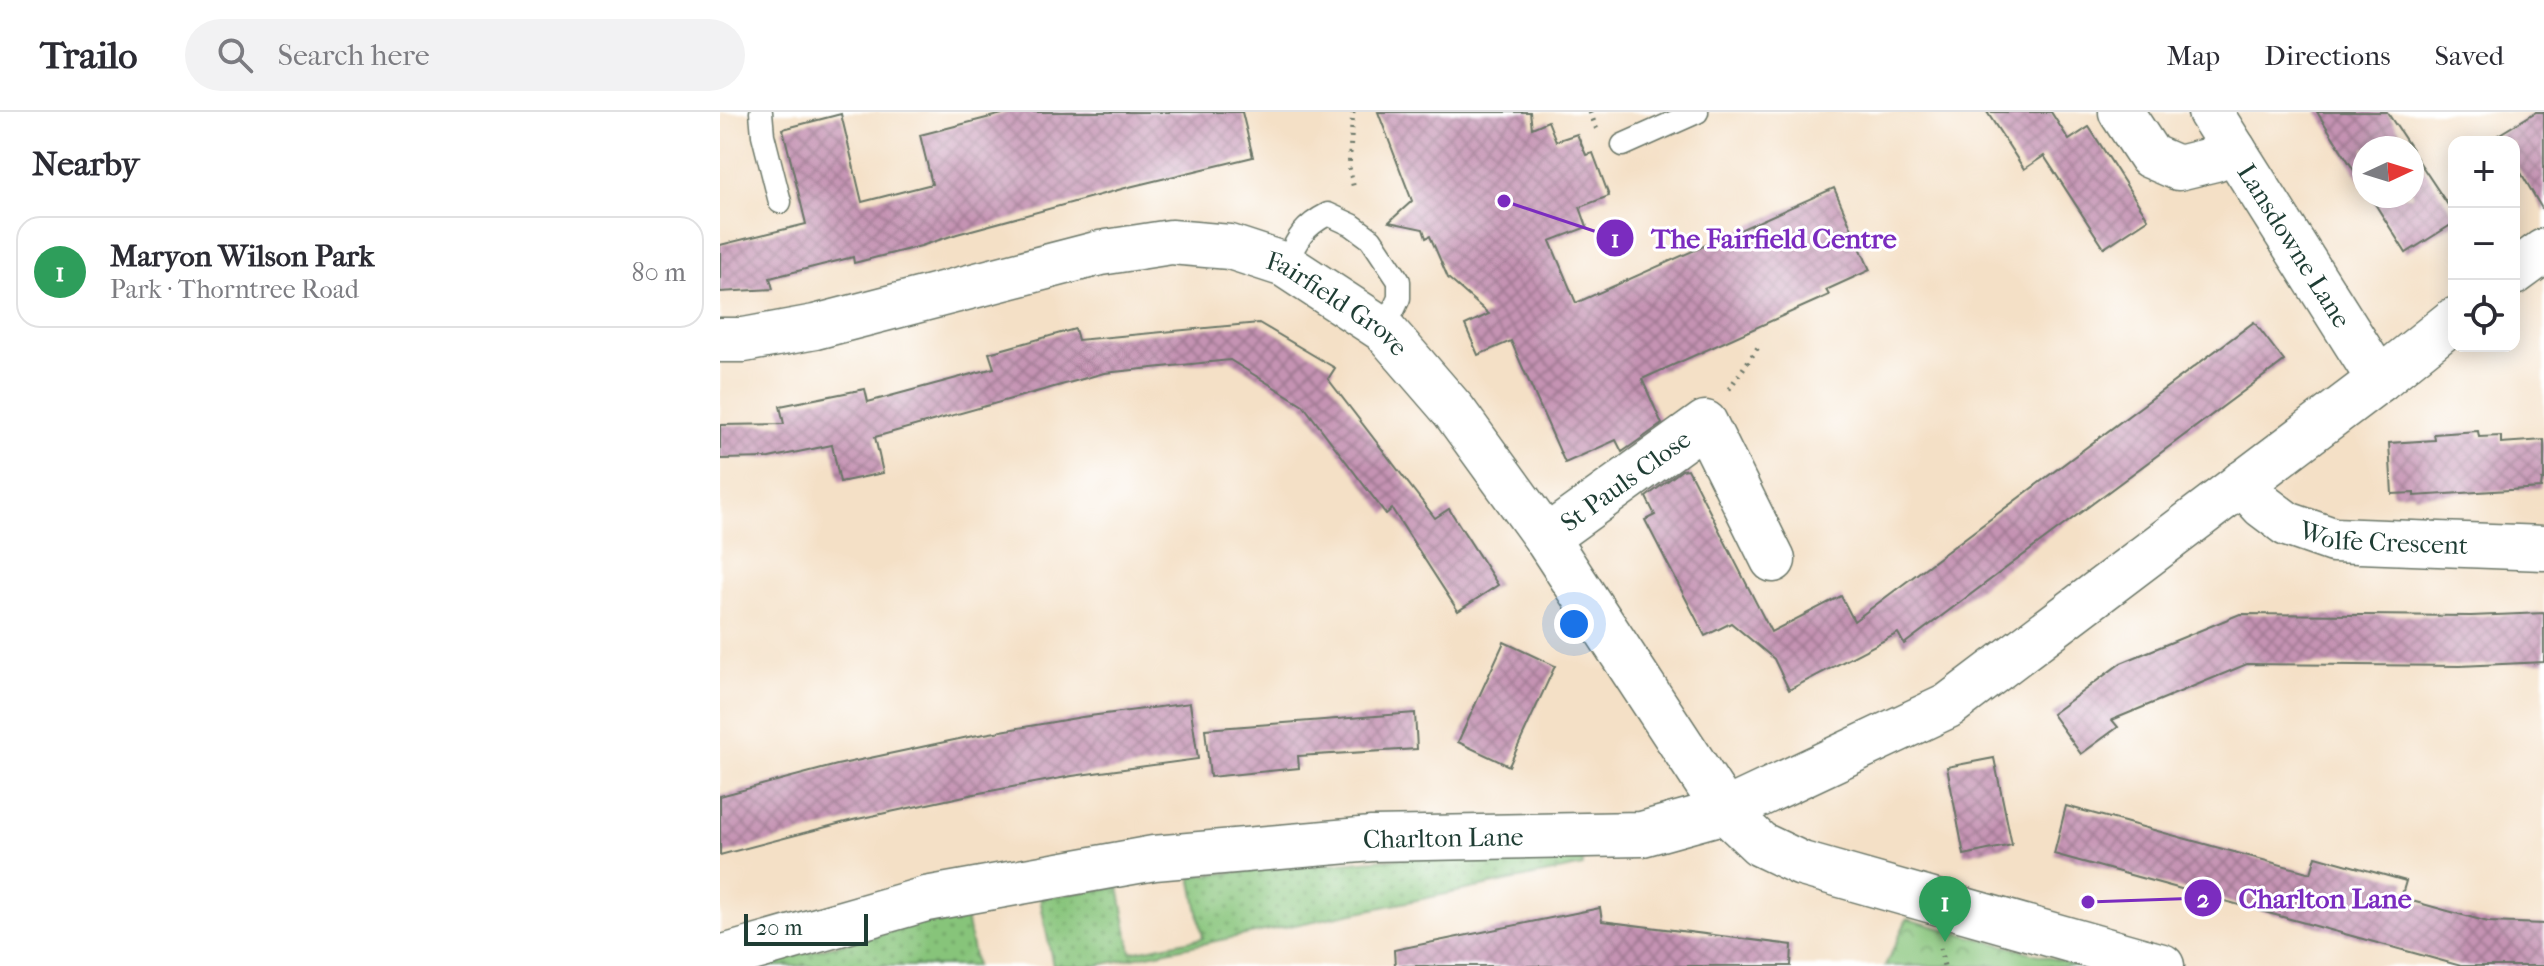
<!DOCTYPE html>
<html lang="en">
<head>
<meta charset="utf-8">
<style>
	:root { --surface:#fff; --page:#f2f2f3; --text:#2b2b33; --muted:#7c7c81; --line:#e1e1e2; --accent:#111827 }
	body { margin:0; font-family:"IM FELL French Canon",serif; background:var(--page); color:var(--text) }
	.controls { position:absolute; right:24px; top:24px; display:grid; overflow:hidden; border-radius:16px; box-shadow:0 4px 20px #0003 }
	.controls button { width:72px; height:72px; display:grid; place-items:center; padding:0; border:0; border-bottom:2px solid var(--line); background:var(--surface); color:var(--text); font:40px sans-serif }
	.compass { position:absolute; left:1632px; top:24px; width:72px; height:72px; border-radius:50%; background:var(--surface); box-shadow:0 4px 20px #0003; rotate:86deg }
	.scale { position:absolute; left:24px; bottom:20px; width:124px; box-sizing:border-box; padding-left:8px; border:4px solid #1f3d34; border-top:0; font-size:22px; line-height:28px; white-space:nowrap; color:#1f3d34; -webkit-text-stroke:6px #fff; paint-order:stroke }
	.you { position:absolute; left:854px; top:512px; width:28px; height:28px; margin:-20px; border:6px solid #fff; border-radius:50%; background:#1a73e8; box-shadow:0 0 0 12px #1a73e833 }
	.badge { display:grid; place-items:center; width:52px; height:52px; border-radius:50%; background:var(--accent); color:#fff; font-size:26px; font-weight:700 }
	.pin { position:absolute; translate:-50% -66px; filter:drop-shadow(0 2px 4px #0008) }
	.pin::after { content:''; position:absolute; top:42px; width:28px; height:24px; background:inherit; clip-path:polygon(0 0,100% 0,50% 100%) }
	.list { margin:0; padding:0; list-style:none }
	h2 { display:flex; justify-content:space-between; align-items:center; height:104px; margin:0; padding:0 32px; font-size:34px }
	h2 small { font-size:26px; font-weight:400; color:var(--muted) }
	.list li { display:grid; grid-template-columns:52px 1fr auto; gap:24px; align-items:center; box-sizing:border-box; height:112px; margin:0 16px 16px; padding:0 16px; border:2px solid var(--line); border-radius:24px }
	.list b { display:block; font-size:30px; white-space:nowrap }
	.list p { margin:0; font-size:26px; white-space:nowrap; color:var(--muted) }
	.list em { font-size:26px; font-style:normal; color:var(--muted) }
	.icon { flex:none; width:44px; height:44px; fill:none; stroke:currentColor; stroke-width:2; stroke-linecap:round; stroke-linejoin:round }
	.map { position:relative; flex:none; width:1824px; height:854px; overflow:hidden }
	header { display:flex; align-items:center; gap:48px; box-sizing:border-box; height:112px; padding:0 40px; background:var(--surface); border-bottom:2px solid var(--line) }
	header strong { font-size:38px }
	nav { display:flex; gap:44px; margin-inline-start:auto; font-size:28px }
	.search { width:560px; height:72px; background:var(--page); display:flex; align-items:center; gap:20px; box-sizing:border-box; padding:0 28px; border-radius:44px; color:var(--muted); font-size:30px }
	main { display:flex }
	aside { flex:1; background:var(--surface) }
	.map>svg:first-child { display:block }
	.grass { fill:url(#grass-dots); stroke:#538057; stroke-width:2 }
	.park { fill:url(#park-crowns); stroke:#538057; stroke-width:2 }
	.building { fill:url(#building-cross-hatch) }
	.lines { fill:none; stroke-linecap:round; stroke-linejoin:round }
	.service-casing { stroke:#6a7667; stroke-width:25 }
	.minor-casing { stroke:#6a7667; stroke-width:47 }
	.path { stroke:#6a7667; stroke-width:5; stroke-dasharray:2 6; stroke-linecap:butt }
	.service { stroke:#fff; stroke-width:22 }
	.minor { stroke:#fff; stroke-width:44 }
	.labels { text-anchor:middle; dominant-baseline:central; stroke-width:6; stroke-linejoin:round; paint-order:stroke }
	.street-label { font-size:26px; fill:#1f3d34; stroke:#fff }
	.leader { fill:none; stroke:#7b2cbf; stroke-width:3 }
	.callout-dot { fill:#7b2cbf; stroke:#fff; stroke-width:3 }
	.mark-label { font-size:24px; text-anchor:middle; font-weight:bold; fill:#fff }
	.callout-label { font-size:28px; text-anchor:middle; font-weight:bold; fill:#7b2cbf; stroke:#fff; stroke-width:6; stroke-linejoin:round; paint-order:stroke }
</style>
</head>
<body>
<header>
<strong>Trailo</strong>
<div class="search"><svg class="icon" aria-label="search" viewBox="0 0 24 24"><circle cx="10" cy="10" r="6"/><path d="M15 15l6 6"/></svg>Search here</div>
<nav><a>Map</a><a>Directions</a><a>Saved</a></nav>
</header>
<main>
<aside>
<h2>Nearby<small></small></h2>
<ul class="list">
<li><span class="badge" style="background:#2e9e5b">1</span><div><b>Maryon Wilson Park</b><p>Park · Thorntree Road</p></div><em>80 m</em></li>
</ul>
</aside>
<div class="map">
<svg width="1824" height="854" viewBox="0 0 1824 854">
	<defs>
		<pattern id="grass-dots" width="8" height="8" patternUnits="userSpaceOnUse" patternTransform="scale(2)"><rect width="8" height="8" fill="#87c47a"/><path d="M2 2h.1M6 6h.1" fill="none" stroke="#6ea065" stroke-width="1.8" stroke-linecap="round"/></pattern>
		<pattern id="park-crowns" width="20" height="18" patternUnits="userSpaceOnUse" patternTransform="scale(2)"><rect width="20" height="18" fill="#87c47a"/><path d="M2 6a3 3 0 1 1 6 0M12 15a3 3 0 1 1 6 0" fill="none" stroke="#6ea065"/></pattern>
		<pattern id="building-cross-hatch" width="8" height="8" patternUnits="userSpaceOnUse" patternTransform="scale(2)"><rect width="8" height="8" fill="#c593b3"/><path d="M0 0l8 8M0 8l8-8" fill="none" stroke="#9f7992"/></pattern>
	</defs>
	<rect width="100%" height="100%" fill="#fff"/>
	<filter id="ink" filterUnits="userSpaceOnUse"><feTurbulence type="fractalNoise" baseFrequency=".0125" numOctaves="2"/><feDisplacementMap in="SourceGraphic" scale="16" xChannelSelector="R" yChannelSelector="G"/><feConvolveMatrix kernelMatrix="1 2 1 2 8 2 1 2 1" color-interpolation-filters="sRGB"/></filter>
	<filter id="wash" filterUnits="userSpaceOnUse"><feTurbulence type="fractalNoise" baseFrequency=".006" numOctaves="4" result="noise"/><feDisplacementMap in="SourceGraphic" scale="32" xChannelSelector="R" yChannelSelector="G"/><feGaussianBlur stdDeviation="1.8" result="paint"/><feColorMatrix in="noise" values="0 0 0 0 0 0 0 0 0 0 0 0 0 0 0 0 0 1.4 0 .05"/><feComposite in="paint" operator="in"/></filter>
	<g filter="url(#wash)">
		<rect width="100%" height="100%" fill="#f4e0c6"/>
		<g class="grass">
			<path d="M862,740L863,754L374,854H333L320,786L399,775L411,840L483,826L471,764L666,747Z"/>
			<path d="M245,801L256,854H34Z"/>
		</g>
		<path class="park" d="M1187,807L1360,854H1165Z"/>
		<g id="blocks">
			<g class="building">
				<path d="M290,0H522L533,45L409,75L237,122L201,134L134,151L133,145L50,166L53,177L0,180V133L86,112L63,17L121,2L142,90L212,72L200,23Z"/>
				<path d="M658,0H810L812,16L828,9L836,29L857,22L866,43L873,41L889,84L860,95L867,115L830,129L856,191L1114,76L1150,158L1106,178L1109,183L922,267L942,312L902,340L896,328L845,351L791,229L758,243L745,213L769,202L728,166L710,124L706,126L703,117L669,110L692,89Z"/>
				<path d="M1267,0H1331L1349,28L1369,15L1428,107L1384,136L1324,44L1304,57Z"/>
				<path d="M1597,0H1667L1691,36H1644V74Z"/>
				<path d="M1816,0H1824V100L1794,49V30H1782L1778,23Z"/>
				<path d="M1692,39L1734,102V111L1686,141L1650,84H1692Z"/>
				<path d="M1534,210L1564,249L1184,532L1178,521L1069,578L1054,547L1011,511L985,524L925,408L935,403L926,385L962,358L968,357L1051,520L1121,484L1134,509Z"/>
				<path d="M539,211L615,256L608,267L715,406L729,397L778,473L738,499L672,397L666,402L583,293L510,248L384,261L155,325L163,361L120,370L112,333L49,346L0,347V313L64,312L60,294L145,277L148,290L274,256L269,241L355,217L358,228Z"/>
				<path d="M1758,319L1759,325L1781,324V331L1824,328V368H1822L1821,376L1694,384V381L1672,382L1669,331L1715,328L1714,322Z"/>
				<path d="M1824,501V550L1740,554L1527,552L1392,608L1398,615L1361,642L1332,602L1401,551L1520,502L1751,504Z"/>
				<path d="M784,530L835,554L789,654L738,630Z"/>
				<path d="M470,591L478,647L352,664L254,682L133,708L0,743V684L117,653L253,624L362,605Z"/>
				<path d="M695,601L697,637L578,644L579,656L490,665L485,617Z"/>
				<path d="M1274,646L1292,733L1244,743L1227,655Z"/>
				<path d="M1346,694L1591,761L1596,744L1686,769L1681,786L1768,810L1824,812V854H1741L1334,742Z"/>
				<path d="M880,796L882,809L1072,833L1071,854H675L674,838Z"/>
			</g>
		</g>
	</g>
	<g filter="url(#ink)">
		<use href="#blocks" fill-opacity="0" stroke="#6a7667" stroke-width="2"/>
		<g class="lines">
			<defs>
				<g id="service">
					<path d="M41,0L43,23L60,90"/>
					<path d="M903,33L977,0"/>
					<path d="M565,153C577,128 582,115 608,102L632,113L651,127L679,169V186L664,218"/>
				</g>
				<g id="minor">
					<path d="M1401,0L1430,44L1458,56L1495,47L1514,38"/>
					<path id="s1" d="M1490,0L1659,268"/>
					<path d="M1794,161L1824,139"/>
					<path id="s2" d="M0,228H24L95,215L380,141L451,130L510,135L565,153L664,218L734,299L826,426L1005,699L1040,732L1082,752L1442,854"/>
					<path id="s3" d="M1522,371L1543,394L1567,412L1613,428L1824,436"/>
					<path id="s4" d="M826,426L985,311L1053,448"/>
					<path id="s5" d="M0,846L206,787L434,746L652,727L922,722L1005,699L1228,594L1659,268L1734,208"/>
				</g>
			</defs>
			<use href="#service" class="service-casing"/>
			<use href="#minor" class="minor-casing"/>
			<g class="path">
				<path d="M633,0L629,55L634,77"/>
				<path d="M870,0L877,18"/>
				<path d="M1009,277L1041,231"/>
				<path d="M1220,836L1224,854"/>
			</g>
			<use href="#service" class="service"/>
			<use href="#minor" class="minor"/>
		</g>
	</g>
	<g class="labels">
		<g class="street-label">
			<text stroke="none"><textPath href="#s1" startOffset="158">Lansdowne Lane</textPath></text>
			<text stroke="none"><textPath href="#s2" startOffset="644">Fairfield Grove</textPath></text>
			<text stroke="none"><textPath href="#s4" startOffset="98">St Pauls Close</textPath></text>
			<text stroke="none"><textPath href="#s3" startOffset="160">Wolfe Crescent</textPath></text>
			<text stroke="none"><textPath href="#s5" startOffset="736">Charlton Lane</textPath></text>
		</g>
	</g>
	<path class="leader" d="M784 89L895 126M1368 790L1483 786"/>
	<g class="callout-dot">
		<circle cx="784" cy="89" r="8"/>
		<circle cx="1368" cy="790" r="8"/>
		<circle cx="895" cy="126" r="20"/>
		<circle cx="1483" cy="786" r="20"/>
	</g>
	<g class="mark-label">
		<text x="895" y="135">1</text>
		<text x="1483" y="795">2</text>
	</g>
	<g class="callout-label">
		<text x="1054" y="136">The Fairfield Centre</text>
		<text x="1605" y="796">Charlton Lane</text>
	</g>
</svg>
<div class="controls">
<button>+</button>
<button>−</button>
<button><svg class="icon" aria-label="locate" viewBox="0 0 24 24"><circle cx="12" cy="12" r="6"/><path d="M12 2v4M12 18v4M2 12h4M18 12h4"/></svg></button>
</div>
<svg class="compass" viewBox="-18 -18 36 36"><path d="M0-13l5 13h-10z" fill="#e53935"/><path d="M0 13l5-13h-10z" fill="#7c7c81"/></svg>
<div class="scale">20 m</div>
<div class="you"></div>
<div class="pin badge" style="left:1225px;top:830px;background:#2e9e5b">1</div>
</div>
</main>
</body>
</html>
